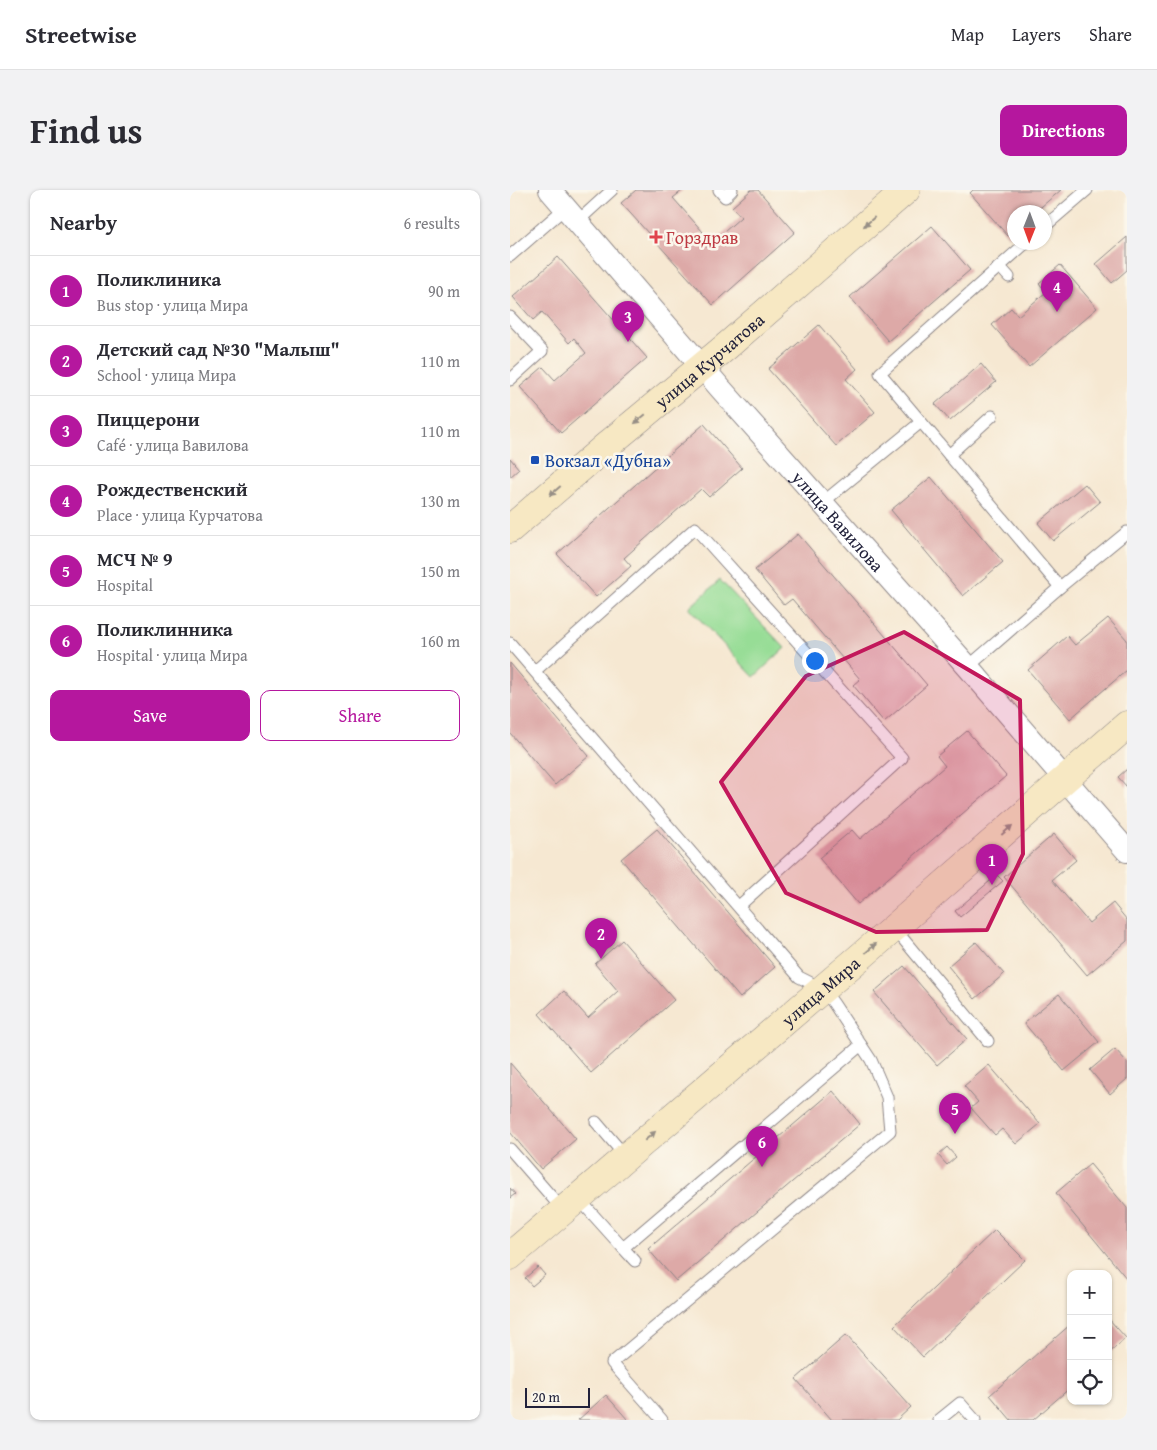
<!DOCTYPE html>
<html lang="en">
<head>
<meta charset="utf-8">
<style>
	:root { --surface:#fff; --page:#f2f2f3; --text:#2b2b33; --muted:#7c7c81; --line:#e1e1e2; --accent:#b5179e }
	body { margin:0; font-family:"Gentium Book Plus",serif; background:var(--page); color:var(--text) }
	.controls { position:absolute; right:15px; bottom:15px; display:grid; overflow:hidden; border-radius:10px; box-shadow:0 1px 4px #0004 }
	.controls button { width:45px; height:45px; display:grid; place-items:center; padding:0; border:0; border-bottom:1px solid var(--line); background:var(--surface); color:var(--text); font:25px sans-serif }
	.compass { position:absolute; left:497px; top:15px; width:45px; height:45px; border-radius:50%; background:var(--surface); box-shadow:0 1px 4px #0004; rotate:181deg }
	.scale { position:absolute; left:15px; bottom:12px; width:65px; box-sizing:border-box; padding-left:5px; border:2px solid #22223b; border-top:0; font-size:14px; line-height:18px; white-space:nowrap; color:#22223b; -webkit-text-stroke:4px #fbf7ec; paint-order:stroke }
	.you { position:absolute; left:304px; top:470px; width:18px; height:18px; margin:-12px; border:4px solid #fff; border-radius:50%; background:#1a73e8; box-shadow:0 0 0 8px #1a73e833 }
	.badge { display:grid; place-items:center; width:32px; height:32px; border-radius:50%; background:var(--accent); color:#fff; font-size:16px; font-weight:700 }
	.pin { position:absolute; translate:-50% -41px; filter:drop-shadow(0 1px 2px #0008) }
	.pin::after { content:''; position:absolute; top:26px; width:18px; height:15px; background:inherit; clip-path:polygon(0 0,100% 0,50% 100%) }
	.list { margin:0; padding:0; list-style:none }
	h2 { display:flex; justify-content:space-between; align-items:center; height:65px; margin:0; padding:0 20px; font-size:21px }
	h2 small { font-size:16px; font-weight:400; color:var(--muted) }
	.list li { display:grid; grid-template-columns:32px 1fr auto; gap:15px; align-items:center; box-sizing:border-box; height:70px; padding:0 20px; border-top:1px solid var(--line) }
	.list b { display:block; font-size:19px; white-space:nowrap }
	.list p { margin:0; font-size:16px; white-space:nowrap; color:var(--muted) }
	.list em { font-size:16px; font-style:normal; color:var(--muted) }
	.actions { display:flex; gap:10px; padding:15px 20px }
	.actions a { flex:1; padding:11px 0; border:1px solid var(--accent); border-radius:10px; text-align:center; font-size:18px; color:var(--accent) }
	.actions .main { background:var(--accent); color:#fff }
	.icon { flex:none; width:28px; height:28px; fill:none; stroke:currentColor; stroke-width:2; stroke-linecap:round; stroke-linejoin:round }
	.map { position:relative; flex:none; width:617px; height:1230px; overflow:hidden; border-radius:10px }
	header { display:flex; align-items:center; gap:30px; box-sizing:border-box; height:70px; padding:0 25px; background:var(--surface); border-bottom:1px solid var(--line) }
	header strong { font-size:24px }
	nav { display:flex; gap:28px; margin-inline-start:auto; font-size:18px }
	.intro { display:flex; align-items:center; justify-content:space-between; box-sizing:border-box; height:120px; padding:0 30px }
	h1 { margin:0; font-size:35px }
	.button { padding:12px 22px; border-radius:10px; background:var(--accent); color:#fff; font-size:18px; font-weight:700 }
	main { display:flex; gap:30px; padding:0 30px }
	aside { flex:1; background:var(--surface); border-radius:10px; box-shadow:0 1px 4px #0004 }
	.map>svg:first-child { display:block }
	.green { fill:#97dd96; stroke:#5c8068 }
	.building { fill:#dda9a7 }
	.lines { fill:none; stroke-linecap:round; stroke-linejoin:round }
	.service-casing { stroke:#8c8586; stroke-width:13 }
	.minor-casing { stroke:#8c8586; stroke-width:24 }
	.secondary-casing { stroke:#8c8586; stroke-width:29 }
	.service { stroke:#fff; stroke-width:11 }
	.minor { stroke:#fff; stroke-width:22 }
	.secondary { stroke:#f7e8c3; stroke-width:28 }
	.oneway { fill:#978f86 }
	.marked { fill:#c2185b; fill-opacity:0.2; stroke:#c2185b; stroke-width:4; stroke-linejoin:round }
	.health-dot { fill:#e0444e; stroke:#fbf7ec; stroke-width:2 }
	.transit-dot { fill:#1a4fb4; stroke:#fbf7ec; stroke-width:2 }
	.labels { text-anchor:middle; dominant-baseline:central; stroke-width:5; stroke-linejoin:round; paint-order:stroke }
	.health-label { font-size:18px; fill:#be3a42; stroke:#fbf7ec; text-anchor:start }
	.street-label { font-size:18px; fill:#22223b; stroke:#fbf7ec }
	.transit-label { font-size:18px; fill:#164399; stroke:#fbf7ec; text-anchor:start }
</style>
</head>
<body>
<header>
<strong>Streetwise</strong>
<nav><a>Map</a><a>Layers</a><a>Share</a></nav>
</header>
<div class="intro"><h1>Find us</h1><a class="button">Directions</a></div>
<main>
<aside>
<h2>Nearby<small>6 results</small></h2>
<ul class="list">
<li><span class="badge">1</span><div><b>Поликлиника</b><p>Bus stop · улица Мира</p></div><em>90 m</em></li>
<li><span class="badge">2</span><div><b>Детский сад №30 &quot;Малыш&quot;</b><p>School · улица Мира</p></div><em>110 m</em></li>
<li><span class="badge">3</span><div><b>Пиццерони</b><p>Café · улица Вавилова</p></div><em>110 m</em></li>
<li><span class="badge">4</span><div><b>Рождественский</b><p>Place · улица Курчатова</p></div><em>130 m</em></li>
<li><span class="badge">5</span><div><b>МСЧ № 9</b><p>Hospital</p></div><em>150 m</em></li>
<li><span class="badge">6</span><div><b>Поликлинника</b><p>Hospital · улица Мира</p></div><em>160 m</em></li>
</ul>
<div class="actions"><a class="main">Save</a><a>Share</a></div>
</aside>
<div class="map">
<svg width="617" height="1230" viewBox="0 0 617 1230">
	<rect width="100%" height="100%" fill="#fbf7ec"/>
	<filter id="ink" filterUnits="userSpaceOnUse"><feTurbulence type="fractalNoise" baseFrequency=".02" numOctaves="2"/><feDisplacementMap in="SourceGraphic" scale="10" xChannelSelector="R" yChannelSelector="G"/><feConvolveMatrix kernelMatrix="1 2 1 2 8 2 1 2 1" color-interpolation-filters="sRGB"/></filter>
	<filter id="wash" filterUnits="userSpaceOnUse"><feTurbulence type="fractalNoise" baseFrequency=".0096" numOctaves="4" result="noise"/><feDisplacementMap in="SourceGraphic" scale="20" xChannelSelector="R" yChannelSelector="G"/><feGaussianBlur stdDeviation="1.12" result="paint"/><feColorMatrix in="noise" values="0 0 0 0 0 0 0 0 0 0 0 0 0 0 0 0 0 1.4 0 .05"/><feComposite in="paint" operator="in"/></filter>
	<g filter="url(#wash)">
		<rect width="100%" height="100%" fill="#f6e8d2"/>
		<path class="green" d="M210,390L275,458L244,487L179,418Z"/>
		<g id="blocks">
			<g class="building">
				<path d="M126,0H173L163,8L193,42L187,47L197,57L231,27L222,17L241,0H248L285,42L203,115L111,13Z"/>
				<path d="M463,0H551L525,22H504V41L498,46L460,3Z"/>
				<path d="M422,36L460,80L378,151L340,107Z"/>
				<path d="M617,47V80L602,93L586,74Z"/>
				<path d="M48,67L137,168L51,243L10,197L33,177L45,190L76,163L64,148L59,153L32,122L23,130L3,107Z"/>
				<path d="M550,75L587,118L519,177L482,135L501,118L508,126L536,102L529,93Z"/>
				<path d="M309,135L347,179L336,189L365,222L326,256L258,179Z"/>
				<path d="M471,174L486,192L440,231L425,214Z"/>
				<path d="M194,234L232,278L199,307L191,299L114,368L121,376L86,407L47,364Z"/>
				<path d="M0,268L9,279L0,287Z"/>
				<path d="M421,287L493,372L453,406L381,320Z"/>
				<path d="M575,294L590,312L543,351L528,333Z"/>
				<path d="M288,344L417,495L374,532L343,495L350,489L282,409L274,415L245,380Z"/>
				<path d="M598,428L617,450V480L560,529L518,480L557,446L565,455Z"/>
				<path d="M0,473L79,566L45,595L0,543Z"/>
				<path d="M457,541L496,586L348,714L309,668L342,640L350,649L435,576L427,566Z"/>
				<path d="M617,579V597L608,587Z"/>
				<path d="M147,639L265,777L230,808L111,669Z"/>
				<path d="M544,644L566,670L542,690L579,733L603,713L617,730V751L577,785L494,687Z"/>
				<path d="M487,685L493,691L450,727L445,721Z"/>
				<path d="M112,750L164,810L81,883L29,824L54,801L78,828L108,801L85,774Z"/>
				<path d="M466,752L494,784L465,809L438,776Z"/>
				<path d="M394,776L457,849L427,875L364,802Z"/>
				<path d="M549,804L589,852L554,881L514,833Z"/>
				<path d="M605,859L617,872V889L600,904L580,880Z"/>
				<path d="M0,873L66,949L31,979L0,942Z"/>
				<path d="M479,875L530,934L506,954L492,939L485,945L461,918L468,912L454,896Z"/>
				<path d="M323,901L350,934L166,1091L138,1059Z"/>
				<path d="M437,957L446,967L437,975L428,965Z"/>
				<path d="M580,974L617,1018V1089L546,1003Z"/>
				<path d="M0,998L5,1004L0,1008Z"/>
				<path d="M485,1040L515,1070L413,1167L384,1136Z"/>
				<path d="M28,1077L35,1085L22,1096L15,1088Z"/>
				<path d="M598,1128L616,1148L598,1164Z"/>
				<path d="M561,1134V1197L523,1230H501L480,1205Z"/>
				<path d="M336,1145L401,1217L387,1230H322L286,1189Z"/>
				<path d="M96,1205L118,1230H68Z"/>
			</g>
		</g>
	</g>
	<g filter="url(#ink)">
		<use href="#blocks" fill-opacity="0" stroke="#8c8586" stroke-width="1"/>
		<g class="lines">
			<defs>
				<g id="service">
					<path d="M209,0L215,7L222,0"/>
					<path d="M67,32L102,0"/>
					<path d="M534,37L577,0"/>
					<path d="M517,52L370,183L550,397"/>
					<path d="M0,66L55,18"/>
					<path d="M490,77L499,87"/>
					<path d="M0,127L32,161L0,190"/>
					<path d="M439,265L482,226"/>
					<path d="M312,313L411,232"/>
					<path d="M0,453L289,787L313,799L324,814L361,870L377,907L380,941L102,1173L152,1230"/>
					<path d="M458,477L550,397L617,342"/>
					<path d="M25,481L185,338L392,568L229,716"/>
					<path d="M384,738L478,851"/>
					<path d="M86,932L116,967"/>
					<path d="M0,959L53,1020"/>
					<path d="M68,1008L113,1058L351,855"/>
					<path d="M113,1058L125,1071"/>
					<path d="M429,1230L450,1213L465,1230"/>
				</g>
				<g id="minor">
					<path id="s1" d="M40,0L211,199L458,477L617,661"/>
				</g>
				<g id="secondary">
					<path id="s2" d="M0,339L95,257L217,156L396,0"/>
					<path id="s3" d="M0,1066L384,738L617,535"/>
				</g>
			</defs>
			<use href="#service" class="service-casing"/>
			<use href="#minor" class="minor-casing"/>
			<use href="#secondary" class="secondary-casing"/>
			<use href="#service" class="service"/>
			<use href="#minor" class="minor"/>
			<use href="#secondary" class="secondary"/>
		</g>
		<defs><path id="oneway-solid" d="M-6-.8H1V-3.2L6.5 0L1 3.2V.8H-6Z" transform="scale(1.25)"/></defs>
		<g class="oneway">
			<use href="#oneway-solid" transform="translate(359 32) rotate(139)"/>
			<use href="#oneway-solid" transform="translate(130 229) rotate(140)"/>
			<use href="#oneway-solid" transform="translate(45 301) rotate(139)"/>
			<use href="#oneway-solid" transform="translate(497 640) rotate(-41)"/>
			<use href="#oneway-solid" transform="translate(361 758) rotate(-41)"/>
			<use href="#oneway-solid" transform="translate(140 946) rotate(-40)"/>
		</g>
	</g>
	<path class="marked" d="M394,442L510,510L513,664L477,740L366,742L276,703L211,592L296,486Z"/>
	<path class="health-dot" d="M143.5 39.5h5v5h5v5h-5v5h-5v-5h-5v-5h5z"/>
	<rect class="transit-dot" x="20" y="265" width="10" height="10" rx="2.5"/>
	<g class="labels">
		<g class="health-label">
			<text x="156" y="47">Горздрав</text>
		</g>
		<g class="street-label">
			<text stroke="none"><textPath href="#s2" startOffset="261">улица Курчатова</textPath></text>
			<text stroke="none"><textPath href="#s1" startOffset="439">улица Вавилова</textPath></text>
			<text stroke="none"><textPath href="#s3" startOffset="408">улица Мира</textPath></text>
		</g>
		<g class="transit-label">
			<text x="35" y="270">Вокзал «Дубна»</text>
		</g>
	</g>
</svg>
<div class="controls">
<button>+</button>
<button>−</button>
<button><svg class="icon" aria-label="locate" viewBox="0 0 24 24"><circle cx="12" cy="12" r="6"/><path d="M12 2v4M12 18v4M2 12h4M18 12h4"/></svg></button>
</div>
<svg class="compass" viewBox="-18 -18 36 36"><path d="M0-13l5 13h-10z" fill="#e53935"/><path d="M0 13l5-13h-10z" fill="#7c7c81"/></svg>
<div class="scale">20 m</div>
<div class="you"></div>
<div class="pin badge" style="left:482px;top:695px">1</div>
<div class="pin badge" style="left:91px;top:769px">2</div>
<div class="pin badge" style="left:118px;top:152px">3</div>
<div class="pin badge" style="left:547px;top:122px">4</div>
<div class="pin badge" style="left:445px;top:944px">5</div>
<div class="pin badge" style="left:252px;top:977px">6</div>
</div>
</main>
</body>
</html>
